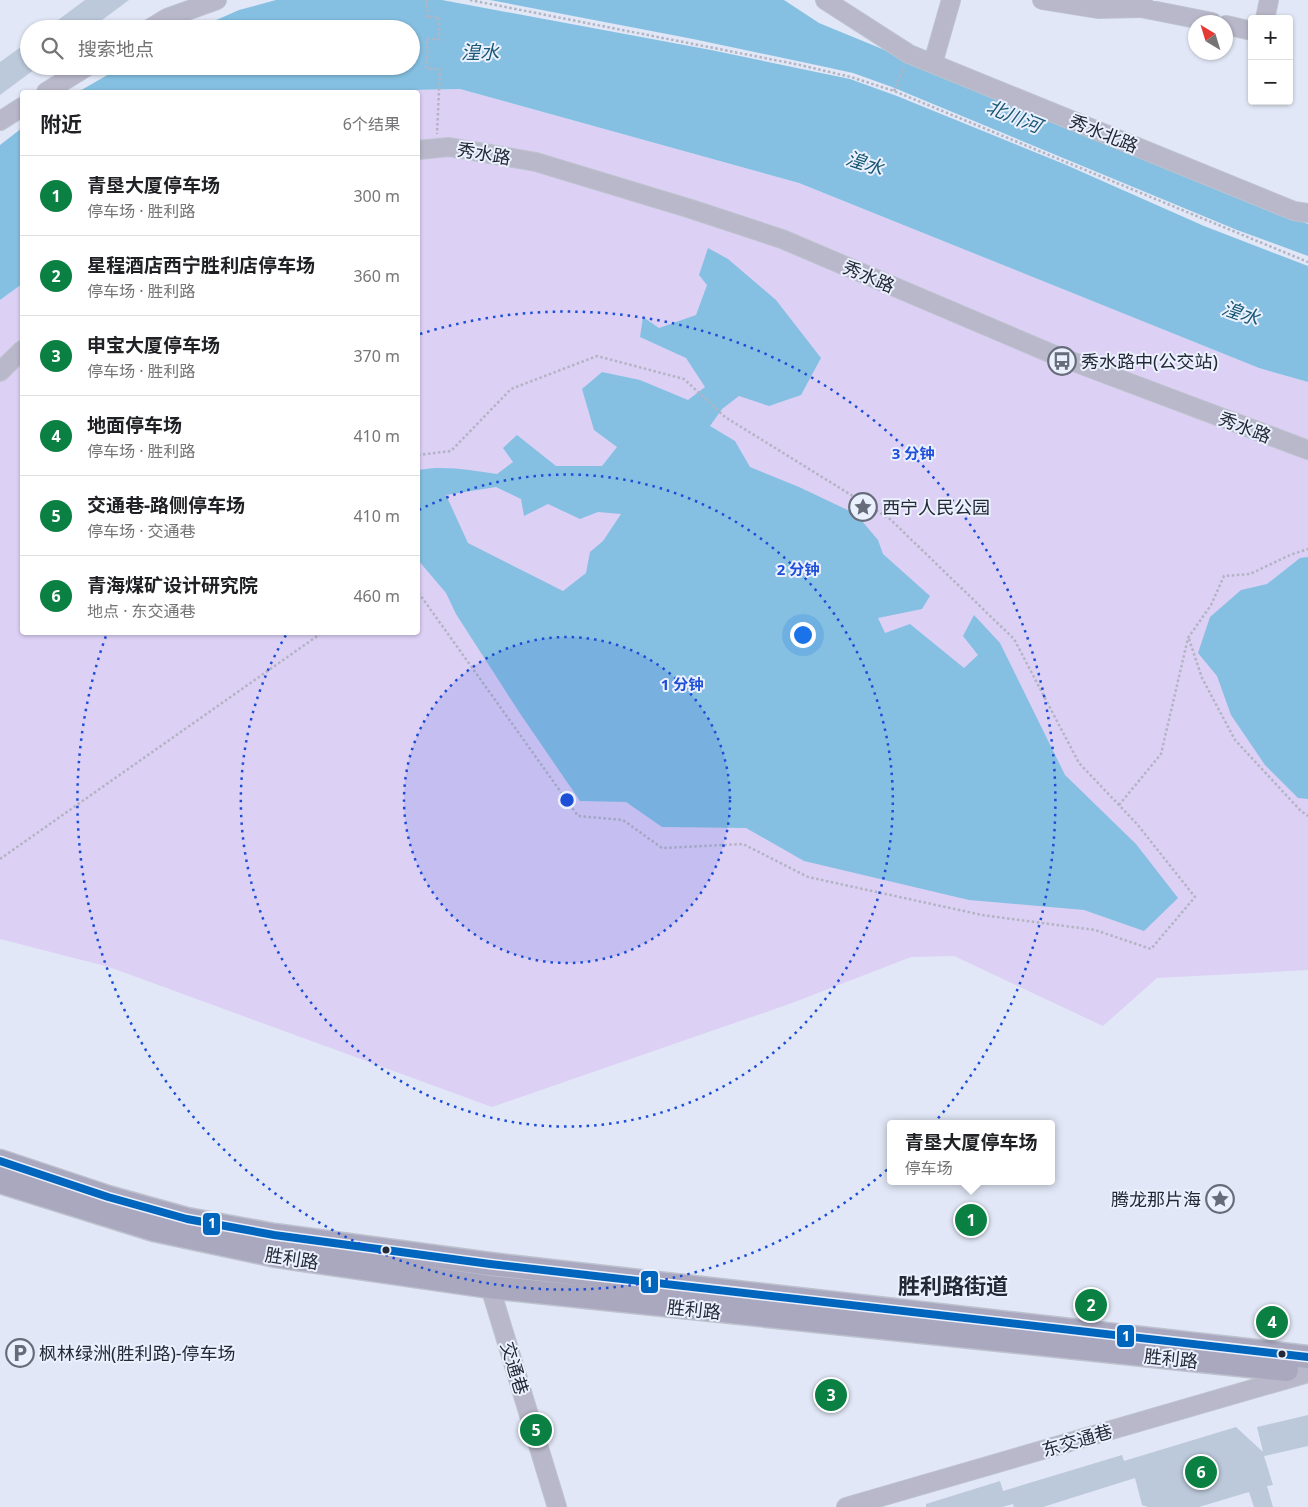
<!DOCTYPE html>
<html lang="zh">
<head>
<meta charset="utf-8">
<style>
	:root { --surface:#fff; --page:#f2f2f2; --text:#202124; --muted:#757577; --line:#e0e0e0; --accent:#0b8043 }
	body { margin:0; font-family:"Noto Sans","Noto Sans SC",sans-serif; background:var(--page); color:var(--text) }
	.controls { position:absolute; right:15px; top:15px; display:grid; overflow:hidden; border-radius:5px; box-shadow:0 1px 4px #0004 }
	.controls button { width:45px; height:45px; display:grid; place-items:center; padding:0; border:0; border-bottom:1px solid var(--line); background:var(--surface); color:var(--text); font:25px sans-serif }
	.compass { position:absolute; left:1188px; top:15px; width:45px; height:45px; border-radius:50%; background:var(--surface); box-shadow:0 1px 4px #0004; rotate:322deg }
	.you { position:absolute; left:802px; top:634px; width:18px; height:18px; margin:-12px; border:4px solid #fff; border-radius:50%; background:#1a73e8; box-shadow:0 0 0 8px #1a73e833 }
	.badge { display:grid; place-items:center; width:32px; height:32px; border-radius:50%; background:var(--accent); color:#fff; font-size:16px; font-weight:700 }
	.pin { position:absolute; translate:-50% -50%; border:2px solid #fff; box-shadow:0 1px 5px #0006 }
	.popup { position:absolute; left:887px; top:1120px; width:168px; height:65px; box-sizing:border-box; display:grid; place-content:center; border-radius:5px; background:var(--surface); filter:drop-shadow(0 1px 4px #0005); font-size:16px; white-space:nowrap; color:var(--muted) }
	.popup b { font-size:19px; color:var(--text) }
	.popup::after { content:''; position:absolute; left:50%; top:100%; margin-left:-10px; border:10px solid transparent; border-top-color:var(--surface) }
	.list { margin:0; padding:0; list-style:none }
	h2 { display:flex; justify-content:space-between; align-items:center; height:65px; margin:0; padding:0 20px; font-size:21px }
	h2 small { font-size:16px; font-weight:400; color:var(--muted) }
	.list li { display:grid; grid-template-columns:32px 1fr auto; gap:15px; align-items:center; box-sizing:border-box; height:80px; padding:0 20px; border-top:1px solid var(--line) }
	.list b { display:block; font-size:19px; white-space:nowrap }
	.list p { margin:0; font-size:16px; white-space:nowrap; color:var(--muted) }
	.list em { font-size:16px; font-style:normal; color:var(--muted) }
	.icon { flex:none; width:28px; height:28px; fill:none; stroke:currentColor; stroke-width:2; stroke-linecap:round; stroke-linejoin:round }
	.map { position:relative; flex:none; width:1308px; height:1507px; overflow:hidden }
	.search { position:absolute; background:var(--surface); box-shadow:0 1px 4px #0004; left:20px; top:20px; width:400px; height:55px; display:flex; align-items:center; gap:12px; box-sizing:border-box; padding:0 18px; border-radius:28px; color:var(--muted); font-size:19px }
	.panel { position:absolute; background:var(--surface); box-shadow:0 1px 4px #0004; left:20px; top:90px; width:400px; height:545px; border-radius:5px }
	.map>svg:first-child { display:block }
	.green { fill:#dcd0f5 }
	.water { fill:#85c0e2; fill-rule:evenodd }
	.building { fill:#bcc9db }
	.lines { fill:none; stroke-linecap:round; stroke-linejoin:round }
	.minor-casing { stroke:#bdc2ce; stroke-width:20 }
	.major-casing { stroke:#bdc2ce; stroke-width:25 }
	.path { stroke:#b3b4c2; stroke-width:2.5; stroke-dasharray:2.5 2.5; stroke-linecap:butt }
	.minor { stroke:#b9b8ca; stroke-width:18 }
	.major { stroke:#aaa8bf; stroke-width:22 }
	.bus-1-casing { stroke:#ebf0fe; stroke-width:11 }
	.bus-1 { stroke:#0065bd; stroke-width:8 }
	.ring { fill:none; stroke:#1d4ed8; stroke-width:2.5; stroke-dasharray:2.5 5 }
	.bus-dot { fill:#242935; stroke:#ebf0fe; stroke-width:2 }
	.labels { text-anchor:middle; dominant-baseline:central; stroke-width:4; stroke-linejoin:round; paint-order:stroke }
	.street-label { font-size:18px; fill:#242935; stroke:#ebf0fe }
	.poi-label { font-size:18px; fill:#242935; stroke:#ebf0fe; text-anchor:start }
	.water-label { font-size:19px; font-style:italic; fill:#195875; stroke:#ebf0fe }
	.district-label { font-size:22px; font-weight:bold; fill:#242935; stroke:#ebf0fe }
	.centre { fill:#1d4ed8; stroke:#ebf0fe; stroke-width:2.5 }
	.ring-label { font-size:15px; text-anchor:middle; font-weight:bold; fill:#1d4ed8; stroke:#ebf0fe; stroke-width:4; stroke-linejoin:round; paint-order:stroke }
	.line-badge { stroke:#ebf0fe; stroke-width:2 }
	.badge-label { font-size:14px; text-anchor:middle; font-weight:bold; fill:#fff }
</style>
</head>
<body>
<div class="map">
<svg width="1308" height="1507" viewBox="0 0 1308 1507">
	<rect width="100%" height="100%" fill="#e1e7f6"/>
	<path class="green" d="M460,89L799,183L1259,368L1308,382V970L1157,978L1103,1026L954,956L911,957L792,1003L492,1107L109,967L0,939V300L22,284V632H418V92H359L364,91Z"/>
	<g class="water">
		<path d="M276,0H442L711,50L850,79L897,96L1064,164L1204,226L1308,266V382L1259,368L799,183L460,89L364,91L359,92H78L123,66H411V29H196L239,10Z"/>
		<path d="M490,0H784L819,23L1308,224V256L1237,230L892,87L853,73L821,66L693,39Z"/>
		<path d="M22,128V284L0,300V145Z"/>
		<path d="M708,248L728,259L776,300L821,358L801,395L769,406L739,396L722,409L710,426L735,441L750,467L799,487L856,514L878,540L883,554L930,596L922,609L878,618L885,633L910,624L964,668L978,655L963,636L974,615L1000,643L1065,775L1136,844L1178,898L1144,931L1084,910L969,900L804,861L746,828L662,827L626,802L580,801L519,712L456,614L446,593L418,560V470C444,465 471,470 497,474L513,462L503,448L517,435L556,466H602L617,447L594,430L582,389L602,372L640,380L688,400L705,387L686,358L640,337L643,317L659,328L696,315L707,285L699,275ZM496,487L521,499L524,516L548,504L580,519L598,512L621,514L603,541L590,552L586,573L563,591L468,543L446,495Z"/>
		<path d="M1308,557V799L1298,798L1265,765L1231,715L1217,676L1198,653L1210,617L1241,590L1267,584L1300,558Z"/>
	</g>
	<g class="building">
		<path d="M85,0H129L90,29H46Z"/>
		<path d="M29,41V66H39L0,95V62Z"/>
		<path d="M1308,1415V1446L1264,1456L1273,1485L1267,1486L1273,1507H1254L1249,1492L1199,1507H1148L1142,1505L1135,1478L1043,1507H1014L1013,1504L1002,1507H926V1504L1000,1481L1003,1491L1122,1455L1124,1461L1236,1427L1263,1452L1264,1456L1257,1427Z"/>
	</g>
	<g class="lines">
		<defs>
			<g id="minor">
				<path d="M825,0L909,54L1294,211L1308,213"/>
				<path d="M1042,0L1098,9L1141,8"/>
				<path d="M1143,0L1141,8L1212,22"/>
				<path d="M1265,19L1269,0"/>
				<path d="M1226,25L1252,31"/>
				<path d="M149,29L167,18L217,0"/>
				<path d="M933,63L951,0"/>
				<path d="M46,92L88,66"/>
				<path d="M0,121L22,107"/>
				<path d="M418,150L449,147L536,162L691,209L782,239L1050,353L1308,450"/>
				<path d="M0,372L22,350"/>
				<path d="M490,1287L557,1507"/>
				<path d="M846,1507L1308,1373"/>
			</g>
			<g id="major">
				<path d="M0,1161L108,1197L187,1219L274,1235L490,1264L1308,1357"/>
				<path d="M0,1182L154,1230L276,1256L490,1287L1287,1370"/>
			</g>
		</defs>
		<use href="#minor" class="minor-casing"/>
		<use href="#major" class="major-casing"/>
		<g class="path">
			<path d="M427,0V17H439V39H427V69H440L437,134"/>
			<path d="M470,0L800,65L851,77L894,91L1308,262"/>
			<path d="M894,91L904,67"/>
			<path d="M418,455L451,451L511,389L597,356L684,379L725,417L890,519L1014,639L1079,763L1137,824L1195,897L1151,949L1095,930L982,915L808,877L743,844L662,848L623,820L578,816L418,592"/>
			<path d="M1189,639L1202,678L1235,740L1300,810L1308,816"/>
			<path d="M1119,805L1161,754L1188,638L1211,605L1224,576L1250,574L1290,555L1308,549"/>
			<path d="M0,859L323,632"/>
		</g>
		<use href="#minor" class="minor"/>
		<use href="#major" class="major"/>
		<defs>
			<path id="bus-1" d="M0,1161L108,1197L187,1219L274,1235L490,1264L1308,1357"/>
		</defs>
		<use href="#bus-1" class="bus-1-casing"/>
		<use href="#bus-1" class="bus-1"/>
	</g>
	<circle cx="567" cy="800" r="163" fill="#1d4ed8" fill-opacity=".12"/>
	<g class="ring">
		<circle cx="567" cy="800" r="163"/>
		<path d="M419 510A326 326 0 1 1 286 635"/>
		<path d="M420 334A489 489 0 1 1 107 633"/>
	</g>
	<defs>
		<symbol id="bus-ring" viewBox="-11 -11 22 22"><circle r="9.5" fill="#ebf0fe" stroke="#666c79" stroke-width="1.5"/><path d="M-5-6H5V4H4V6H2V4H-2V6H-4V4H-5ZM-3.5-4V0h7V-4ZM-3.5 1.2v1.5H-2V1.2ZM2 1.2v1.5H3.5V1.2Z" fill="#666c79"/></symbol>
		<symbol id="sight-ring" viewBox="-11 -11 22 22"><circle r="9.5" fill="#ebf0fe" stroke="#666c79" stroke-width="1.5"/><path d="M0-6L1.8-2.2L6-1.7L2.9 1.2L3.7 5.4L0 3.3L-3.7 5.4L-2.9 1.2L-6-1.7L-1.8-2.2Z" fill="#666c79"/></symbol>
		<symbol id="parking-ring" viewBox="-11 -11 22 22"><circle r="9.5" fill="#ebf0fe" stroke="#666c79" stroke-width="1.5"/><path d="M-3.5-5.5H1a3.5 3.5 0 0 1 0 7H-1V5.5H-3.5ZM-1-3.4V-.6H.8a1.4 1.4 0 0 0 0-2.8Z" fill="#666c79"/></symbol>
	</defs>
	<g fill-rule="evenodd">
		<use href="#bus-ring" x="1046" y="345" width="32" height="32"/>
		<use href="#sight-ring" x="847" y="491" width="32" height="32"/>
		<use href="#sight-ring" x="1204" y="1183" width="32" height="32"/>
		<use href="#parking-ring" x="4" y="1337" width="32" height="32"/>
	</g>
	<g class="bus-dot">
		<circle cx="386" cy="1250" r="4.5"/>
		<circle cx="1282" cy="1354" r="4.5"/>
	</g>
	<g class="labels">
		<g class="street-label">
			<text transform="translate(1104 133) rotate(22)">秀水北路</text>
			<text transform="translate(484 153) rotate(10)">秀水路</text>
			<text transform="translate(869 276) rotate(23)">秀水路</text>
			<text transform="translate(1245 427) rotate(21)">秀水路</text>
			<text transform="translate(292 1258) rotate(9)">胜利路</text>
			<text transform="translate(694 1309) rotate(6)">胜利路</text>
			<text transform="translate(1171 1358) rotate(6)">胜利路</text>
			<text transform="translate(515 1368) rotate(73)">交通巷</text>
			<text transform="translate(1077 1440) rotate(-16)">东交通巷</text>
		</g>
		<g class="poi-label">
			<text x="1081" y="361">秀水路中(公交站)</text>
			<text x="882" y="507">西宁人民公园</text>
			<text x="1201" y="1199" text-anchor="end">腾龙那片海</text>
			<text x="39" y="1353">枫林绿洲(胜利路)-停车场</text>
		</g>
		<g class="water-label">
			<text x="480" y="52">湟水</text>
			<text transform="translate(1014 116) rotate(22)">北川河</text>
			<text transform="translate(865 163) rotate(18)">湟水</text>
			<text transform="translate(1241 313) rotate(19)">湟水</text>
		</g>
		<g class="district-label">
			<text x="953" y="1285">胜利路街道</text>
		</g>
	</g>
	<circle cx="567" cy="800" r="8" class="centre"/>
	<g class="ring-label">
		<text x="913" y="459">3 分钟</text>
		<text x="798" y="575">2 分钟</text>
		<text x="682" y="690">1 分钟</text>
	</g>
	<g class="line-badge">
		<rect x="202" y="1212" width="19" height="24" rx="5" fill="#0065bd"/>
		<rect x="640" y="1270" width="19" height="24" rx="5" fill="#0065bd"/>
		<rect x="1116" y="1324" width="19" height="24" rx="5" fill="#0065bd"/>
	</g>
	<g class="badge-label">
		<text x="212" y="1228">1</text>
		<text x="649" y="1287">1</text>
		<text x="1126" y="1341">1</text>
	</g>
</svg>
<div class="controls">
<button>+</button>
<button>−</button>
</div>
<svg class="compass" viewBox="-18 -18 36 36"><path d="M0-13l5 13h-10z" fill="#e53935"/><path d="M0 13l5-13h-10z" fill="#757577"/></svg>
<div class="you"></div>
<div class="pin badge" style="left:971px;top:1220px">1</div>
<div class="popup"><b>青垦大厦停车场</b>停车场</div>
<div class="pin badge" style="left:1091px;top:1305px">2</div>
<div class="pin badge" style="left:831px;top:1395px">3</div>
<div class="pin badge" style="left:1272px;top:1322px">4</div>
<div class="pin badge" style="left:536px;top:1430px">5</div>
<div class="pin badge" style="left:1201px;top:1472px">6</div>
<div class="search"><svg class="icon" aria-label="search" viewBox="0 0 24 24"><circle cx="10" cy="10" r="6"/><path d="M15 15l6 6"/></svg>搜索地点</div>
<section class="panel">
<h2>附近<small>6个结果</small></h2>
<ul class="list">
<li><span class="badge">1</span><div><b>青垦大厦停车场</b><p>停车场 · 胜利路</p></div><em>300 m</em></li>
<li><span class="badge">2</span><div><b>星程酒店西宁胜利店停车场</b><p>停车场 · 胜利路</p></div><em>360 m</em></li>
<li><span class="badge">3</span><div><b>申宝大厦停车场</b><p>停车场 · 胜利路</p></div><em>370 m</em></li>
<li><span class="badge">4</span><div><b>地面停车场</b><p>停车场 · 胜利路</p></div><em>410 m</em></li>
<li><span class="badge">5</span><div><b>交通巷-路侧停车场</b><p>停车场 · 交通巷</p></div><em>410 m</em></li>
<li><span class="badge">6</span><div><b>青海煤矿设计研究院</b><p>地点 · 东交通巷</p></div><em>460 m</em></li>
</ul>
</section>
</div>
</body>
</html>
